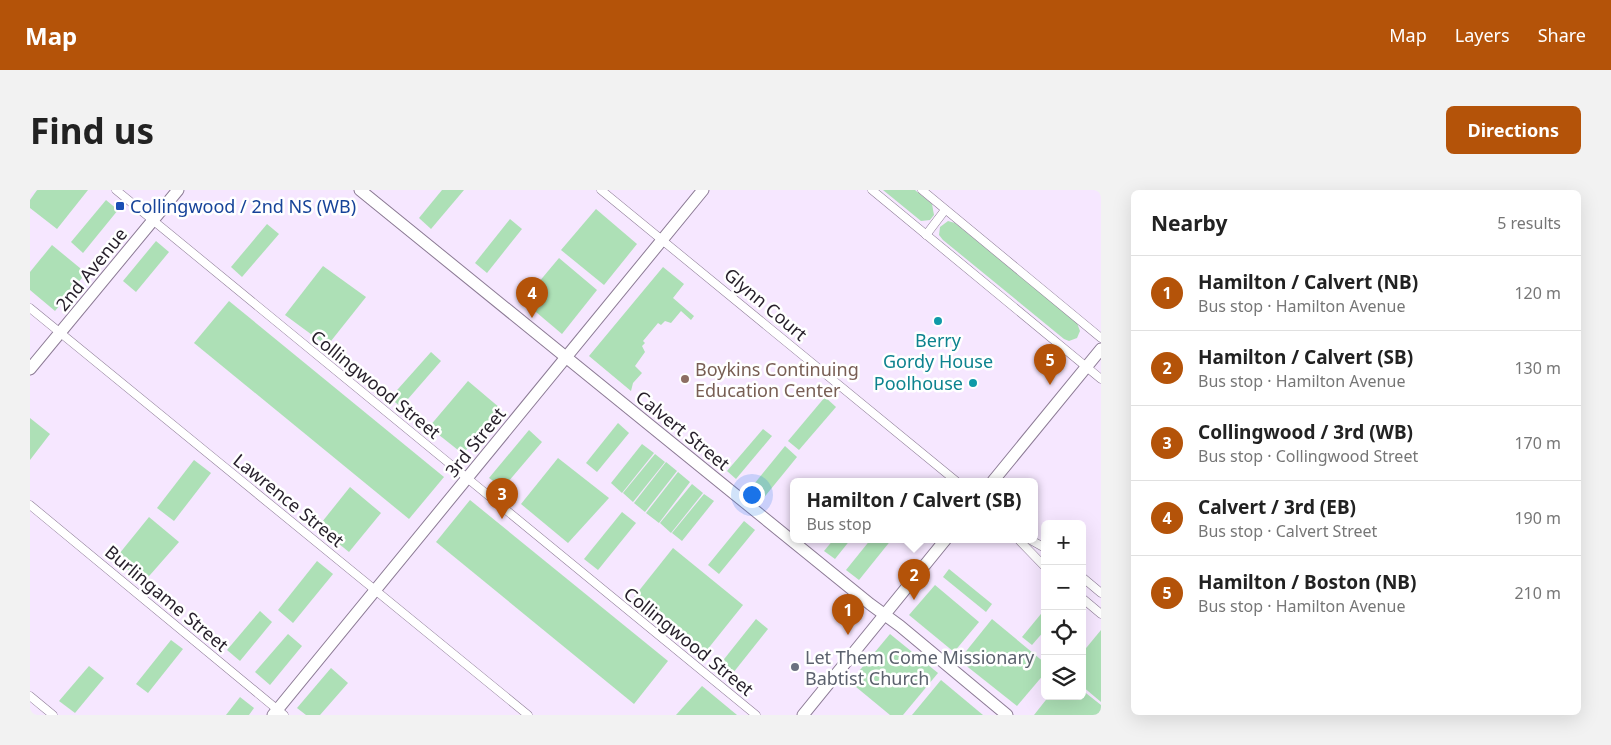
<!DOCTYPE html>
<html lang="en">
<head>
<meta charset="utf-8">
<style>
	:root { --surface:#fff; --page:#f2f2f2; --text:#222; --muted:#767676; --line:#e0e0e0; --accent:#b45309 }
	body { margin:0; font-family:"Noto Sans",sans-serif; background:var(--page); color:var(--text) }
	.controls { position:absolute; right:15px; bottom:15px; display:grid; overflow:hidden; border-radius:8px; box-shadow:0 5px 20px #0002 }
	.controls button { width:45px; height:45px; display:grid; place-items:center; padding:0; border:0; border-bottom:1px solid var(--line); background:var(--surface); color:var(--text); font:25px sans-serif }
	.you { position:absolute; left:721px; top:304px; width:18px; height:18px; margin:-12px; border:4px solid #fff; border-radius:50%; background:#1a73e8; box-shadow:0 0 0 8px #1a73e833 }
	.badge { display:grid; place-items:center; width:32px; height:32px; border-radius:50%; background:var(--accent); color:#fff; font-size:16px; font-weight:700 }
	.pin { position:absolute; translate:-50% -41px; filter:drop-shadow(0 1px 2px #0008) }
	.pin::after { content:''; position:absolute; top:26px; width:18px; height:15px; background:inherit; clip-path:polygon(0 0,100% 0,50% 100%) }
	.popup { position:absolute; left:760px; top:288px; width:248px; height:65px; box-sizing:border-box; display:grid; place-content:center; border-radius:8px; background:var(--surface); filter:drop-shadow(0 1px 4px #0005); font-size:16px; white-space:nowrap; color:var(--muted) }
	.popup b { font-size:19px; color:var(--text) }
	.popup::after { content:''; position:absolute; left:50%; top:100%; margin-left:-10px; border:10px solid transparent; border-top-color:var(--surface) }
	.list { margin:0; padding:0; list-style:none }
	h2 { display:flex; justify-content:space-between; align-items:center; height:65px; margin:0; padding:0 20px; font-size:21px }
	h2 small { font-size:16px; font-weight:400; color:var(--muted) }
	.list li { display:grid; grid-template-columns:32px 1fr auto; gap:15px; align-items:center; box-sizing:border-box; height:75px; padding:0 20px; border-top:1px solid var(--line) }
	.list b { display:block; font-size:19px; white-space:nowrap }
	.list p { margin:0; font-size:16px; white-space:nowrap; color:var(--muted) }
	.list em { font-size:16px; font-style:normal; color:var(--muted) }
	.icon { flex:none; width:28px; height:28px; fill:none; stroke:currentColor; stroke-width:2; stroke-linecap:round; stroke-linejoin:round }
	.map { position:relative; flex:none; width:1071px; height:525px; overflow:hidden; border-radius:8px }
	header { display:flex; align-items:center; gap:30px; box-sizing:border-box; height:70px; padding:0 25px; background:var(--accent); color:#fff }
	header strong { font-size:24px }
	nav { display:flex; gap:28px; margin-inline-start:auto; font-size:18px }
	.intro { display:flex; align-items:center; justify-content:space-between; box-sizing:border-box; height:120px; padding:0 30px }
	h1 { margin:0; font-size:35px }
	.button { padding:12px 22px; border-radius:8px; background:var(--accent); color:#fff; font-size:18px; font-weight:700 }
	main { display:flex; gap:30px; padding:0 30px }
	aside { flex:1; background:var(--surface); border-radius:8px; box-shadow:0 5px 20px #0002 }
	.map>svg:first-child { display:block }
	.green { fill:#ade0b6 }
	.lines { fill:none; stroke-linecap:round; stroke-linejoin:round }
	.street-casing { stroke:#8c7b95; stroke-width:9 }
	.secondary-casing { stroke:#8c7b95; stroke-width:13 }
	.street { stroke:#fff; stroke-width:8 }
	.secondary { stroke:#fff; stroke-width:11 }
	.transit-dot { fill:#1a4fb4; stroke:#fff; stroke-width:2 }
	.culture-dot { fill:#0f9aa8; stroke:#fff; stroke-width:2 }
	.education-dot { fill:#8d6e63; stroke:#fff; stroke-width:2 }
	.worship-dot { fill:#6b7280; stroke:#fff; stroke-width:2 }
	.labels { text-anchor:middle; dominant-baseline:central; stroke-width:5; stroke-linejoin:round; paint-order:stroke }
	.transit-label { font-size:18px; fill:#164399; stroke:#fff; text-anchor:start }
	.street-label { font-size:18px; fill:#261f2a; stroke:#fff }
	.culture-label { font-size:18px; fill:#0d838f; stroke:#fff }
	.education-label { font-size:18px; fill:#785e54; stroke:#fff; text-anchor:start }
	.worship-label { font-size:18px; fill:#5b616d; stroke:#fff; text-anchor:start }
</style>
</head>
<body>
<header>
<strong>Map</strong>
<nav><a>Map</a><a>Layers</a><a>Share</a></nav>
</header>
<div class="intro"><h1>Find us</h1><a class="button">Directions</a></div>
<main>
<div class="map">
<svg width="1071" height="525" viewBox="0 0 1071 525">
	<rect width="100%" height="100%" fill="#f6e7ff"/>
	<g class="green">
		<path d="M7,0H58L27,39L0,18V10Z"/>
		<path d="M412,0H434L401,39L389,28Z"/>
		<path d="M853,0H885L902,14L904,25L900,30L891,31Z"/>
		<path d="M76,10L88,20L53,63L41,52Z"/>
		<path d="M566,19L607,54L574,95L531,60Z"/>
		<path d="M480,29L492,39L457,83L445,73Z"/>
		<path d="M918,31L925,33L1047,133L1050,141L1047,148L1039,151L1034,149L913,50L909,45L910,37Z"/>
		<path d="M237,34L249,44L212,87L201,77Z"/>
		<path d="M126,51L139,62L106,102L93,91Z"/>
		<path d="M22,55L56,83L25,121L0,100V82Z"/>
		<path d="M529,68L567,100L532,144L493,111Z"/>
		<path d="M293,76L336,107L297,156L255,125Z"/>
		<path d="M633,77L654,94L643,108L664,126L661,130L651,121L641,133L635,131L631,135L628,133L613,151L615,153L612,156L615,162L605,176L612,183L603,193L601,201L559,166Z"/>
		<path d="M199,111L414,287L379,329L164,153Z"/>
		<path d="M401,162L411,171L371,217L360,208Z"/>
		<path d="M438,191L470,218L433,264L399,237Z"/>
		<path d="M795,207L806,217L769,260L758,251Z"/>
		<path d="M0,228L20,244L0,270Z"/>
		<path d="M588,233L599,243L567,282L556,273Z"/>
		<path d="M733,239L742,246L706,289L697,281Z"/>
		<path d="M499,240L512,252L473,298L459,288Z"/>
		<path d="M612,254L624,263L592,303L581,293Z"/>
		<path d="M755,256L767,267L732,310L720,299Z"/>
		<path d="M625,264L635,272L603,312L593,303Z"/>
		<path d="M528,268L579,308L538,353L491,314Z"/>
		<path d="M164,270L181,283L144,331L127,318Z"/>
		<path d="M636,272L647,281L615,322L604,313Z"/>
		<path d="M648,282L660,292L629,333L616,323Z"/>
		<path d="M662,294L673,303L641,343L630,333Z"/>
		<path d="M320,297L351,323L319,362L288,337Z"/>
		<path d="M674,304L684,311L652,351L642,343Z"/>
		<path d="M440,310L638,471L604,514L406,352Z"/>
		<path d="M592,322L606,333L568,380L554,369Z"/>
		<path d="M119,327L149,352L113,393L85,369Z"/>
		<path d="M714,331L725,340L689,384L678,375Z"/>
		<path d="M804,349H821L805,369L794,361Z"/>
		<path d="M841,349H862L829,390L816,380Z"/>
		<path d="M643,358L713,415L673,465L604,407Z"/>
		<path d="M287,371L303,384L263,433L248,420Z"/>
		<path d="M919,379L962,414L956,422L913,387Z"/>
		<path d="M905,395L949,432L924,462L879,425Z"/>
		<path d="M1015,419V440L1002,455L992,447Z"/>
		<path d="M230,421L242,432L210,471L197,460Z"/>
		<path d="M726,429L738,439L699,488L687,478Z"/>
		<path d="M962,429L1015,473V483L987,516L929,470Z"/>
		<path d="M1071,440V512L1052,496V463Z"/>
		<path d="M258,444L272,456L240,495L225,482Z"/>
		<path d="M860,444L908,483L873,525H860L820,492Z"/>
		<path d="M141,450L153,459L118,503L106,494Z"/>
		<path d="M59,476L74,488L45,523L29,511Z"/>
		<path d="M301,478L318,493L290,525H276L267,518Z"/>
		<path d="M911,490L953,525H882Z"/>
		<path d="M672,496L707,525H646Z"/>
		<path d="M1052,500L1071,515V525H1004L1019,506H1052Z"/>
		<path d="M210,507L224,518L219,525H196Z"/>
	</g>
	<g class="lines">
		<defs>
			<g id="street">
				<path d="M86,0L726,525"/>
				<path d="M571,0L926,291"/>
				<path d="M842,0L1071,189"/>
				<path d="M892,0L1071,148"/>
				<path d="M896,45L915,20"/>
				<path d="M0,118L498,525"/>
				<path d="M0,315L254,525"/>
				<path d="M988,349L1015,377"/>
				<path d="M999,349L1015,358"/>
				<path d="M1052,387L1071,403"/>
				<path d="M1052,408L1071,424"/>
				<path d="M0,506L23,525"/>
			</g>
			<g id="secondary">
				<path d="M330,0L840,414L870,436L977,525"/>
				<path d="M0,179L148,0"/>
				<path d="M963,291L1071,159"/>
				<path d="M243,525L673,0"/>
				<path d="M773,525L916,349"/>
			</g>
		</defs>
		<use href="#street" class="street-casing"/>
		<use href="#secondary" class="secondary-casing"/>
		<use href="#street" class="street"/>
		<use href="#secondary" class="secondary"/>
	</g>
	<rect class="transit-dot" x="85" y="11" width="10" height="10" rx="2.5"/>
	<g class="culture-dot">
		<circle cx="908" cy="131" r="5"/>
		<circle cx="943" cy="193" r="5"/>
	</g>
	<circle class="education-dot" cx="655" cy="189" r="5"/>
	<circle class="worship-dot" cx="765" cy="477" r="5"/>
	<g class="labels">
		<g class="transit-label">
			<text x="100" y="16">Collingwood / 2nd NS (WB)</text>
		</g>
		<g class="street-label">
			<text transform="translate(61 79) rotate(-51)">2nd Avenue</text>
			<text transform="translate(736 114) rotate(40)">Glynn Court</text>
			<text transform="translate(346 194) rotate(39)">Collingwood Street</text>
			<text transform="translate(653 240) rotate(39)">Calvert Street</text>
			<text transform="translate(445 252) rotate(-51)">3rd Street</text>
			<text transform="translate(259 310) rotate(39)">Lawrence Street</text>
			<text transform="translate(137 408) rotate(40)">Burlingame Street</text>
			<text transform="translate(659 451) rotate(39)">Collingwood Street</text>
		</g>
		<g class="culture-label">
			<text x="908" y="150">Berry<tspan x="908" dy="21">Gordy House</tspan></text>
			<text x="933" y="193" text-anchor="end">Poolhouse</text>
		</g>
		<g class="education-label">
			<text x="665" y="179">Boykins Continuing<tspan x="665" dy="21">Education Center</tspan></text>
		</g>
		<g class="worship-label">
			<text x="775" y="467">Let Them Come Missionary<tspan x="775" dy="21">Babtist Church</tspan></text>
		</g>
	</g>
</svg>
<div class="controls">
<button>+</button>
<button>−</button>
<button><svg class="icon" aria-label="locate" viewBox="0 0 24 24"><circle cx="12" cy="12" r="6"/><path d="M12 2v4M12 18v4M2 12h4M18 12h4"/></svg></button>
<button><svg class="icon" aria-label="layers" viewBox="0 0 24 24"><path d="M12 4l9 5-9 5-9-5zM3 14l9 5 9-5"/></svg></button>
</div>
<div class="you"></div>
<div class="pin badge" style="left:818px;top:445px">1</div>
<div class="pin badge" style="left:884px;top:410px">2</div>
<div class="popup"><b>Hamilton / Calvert (SB)</b>Bus stop</div>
<div class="pin badge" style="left:472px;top:329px">3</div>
<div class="pin badge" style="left:502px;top:128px">4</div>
<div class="pin badge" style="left:1020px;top:195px">5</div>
</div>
<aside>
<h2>Nearby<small>5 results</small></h2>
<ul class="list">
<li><span class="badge">1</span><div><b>Hamilton / Calvert (NB)</b><p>Bus stop · Hamilton Avenue</p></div><em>120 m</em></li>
<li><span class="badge">2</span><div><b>Hamilton / Calvert (SB)</b><p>Bus stop · Hamilton Avenue</p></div><em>130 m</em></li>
<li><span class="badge">3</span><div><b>Collingwood / 3rd (WB)</b><p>Bus stop · Collingwood Street</p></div><em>170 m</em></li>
<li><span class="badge">4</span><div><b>Calvert / 3rd (EB)</b><p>Bus stop · Calvert Street</p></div><em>190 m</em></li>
<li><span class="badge">5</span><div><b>Hamilton / Boston (NB)</b><p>Bus stop · Hamilton Avenue</p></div><em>210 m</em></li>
</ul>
</aside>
</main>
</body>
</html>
